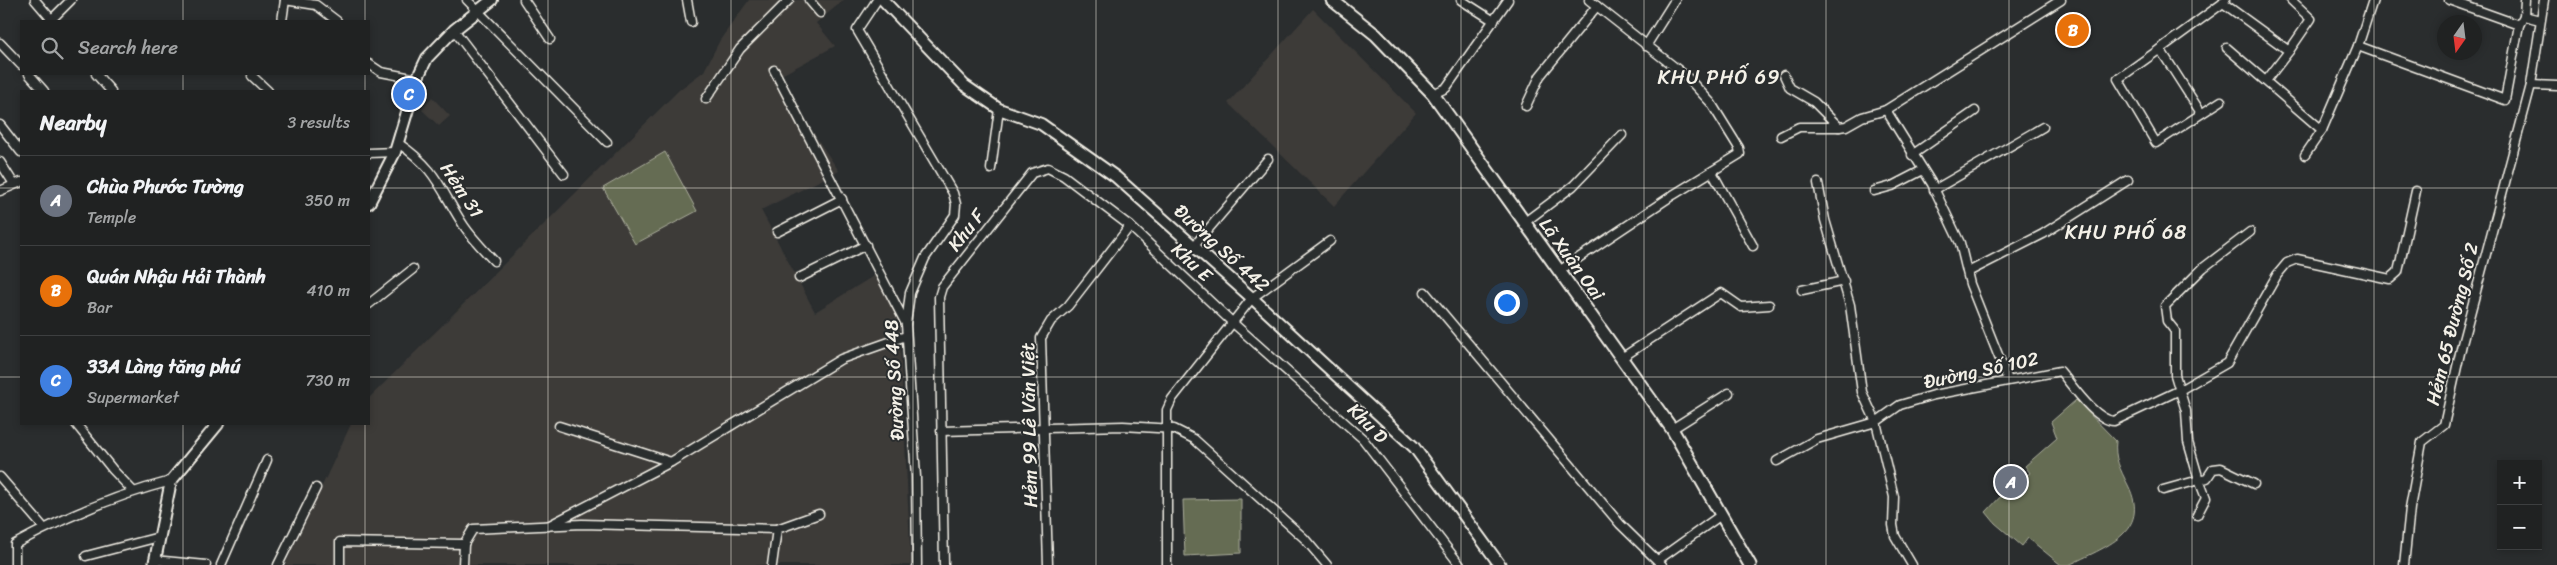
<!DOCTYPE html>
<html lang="en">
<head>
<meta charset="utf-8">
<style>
	:root { --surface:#202222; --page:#2d2f2f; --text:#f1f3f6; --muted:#a2a4a5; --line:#3d3f40; --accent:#1a73e8 }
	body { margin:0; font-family:Sriracha,sans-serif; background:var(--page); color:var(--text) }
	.controls { position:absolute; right:15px; bottom:15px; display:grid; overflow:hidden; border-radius:0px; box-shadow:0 2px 8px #0003 }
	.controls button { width:45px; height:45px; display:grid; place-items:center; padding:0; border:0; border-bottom:1px solid var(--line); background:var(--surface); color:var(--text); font:25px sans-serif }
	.compass { position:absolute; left:2437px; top:15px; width:45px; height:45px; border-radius:50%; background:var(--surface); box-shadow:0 2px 8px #0003; rotate:194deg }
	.you { position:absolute; left:1506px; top:302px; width:18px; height:18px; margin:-12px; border:4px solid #fff; border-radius:50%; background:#1a73e8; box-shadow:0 0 0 8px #1a73e833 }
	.badge { display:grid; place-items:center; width:32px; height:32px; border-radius:50%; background:var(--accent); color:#fff; font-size:16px; font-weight:700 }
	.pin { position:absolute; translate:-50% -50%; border:2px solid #fff; box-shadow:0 1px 5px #0006 }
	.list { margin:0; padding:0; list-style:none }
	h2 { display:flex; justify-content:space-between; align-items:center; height:65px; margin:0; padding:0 20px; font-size:21px }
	h2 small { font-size:16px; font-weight:400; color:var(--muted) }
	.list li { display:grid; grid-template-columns:32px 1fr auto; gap:15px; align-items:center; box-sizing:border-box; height:90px; padding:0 20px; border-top:1px solid var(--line) }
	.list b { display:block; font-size:19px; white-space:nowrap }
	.list p { margin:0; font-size:16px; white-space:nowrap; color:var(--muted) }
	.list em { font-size:16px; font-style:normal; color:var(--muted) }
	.icon { flex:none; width:28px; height:28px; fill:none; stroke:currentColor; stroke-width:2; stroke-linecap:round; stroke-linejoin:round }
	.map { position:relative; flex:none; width:2557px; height:565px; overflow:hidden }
	.search { position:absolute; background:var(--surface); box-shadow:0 2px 8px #0003; left:20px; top:20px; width:350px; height:55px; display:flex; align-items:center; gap:12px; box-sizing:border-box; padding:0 18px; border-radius:0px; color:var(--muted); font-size:19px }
	.panel { position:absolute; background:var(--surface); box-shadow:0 2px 8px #0003; left:20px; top:90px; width:350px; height:335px; border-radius:0px }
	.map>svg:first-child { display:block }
	.built { fill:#3c3a38 }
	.green { fill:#656c52; stroke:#acae9d }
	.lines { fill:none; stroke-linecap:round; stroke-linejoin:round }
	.minor-casing { stroke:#f4f1e8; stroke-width:11 }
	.tertiary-casing { stroke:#f4f1e8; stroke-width:14 }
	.secondary-casing { stroke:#f4f1e8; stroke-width:15 }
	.minor { stroke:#2a2d2e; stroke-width:8 }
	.tertiary { stroke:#2a2d2e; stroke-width:10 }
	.secondary { stroke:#2a2d2e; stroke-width:11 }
	.grid { fill:none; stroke:#f4f1e8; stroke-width:1; stroke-opacity:0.55 }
	.labels { text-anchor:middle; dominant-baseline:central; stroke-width:4; stroke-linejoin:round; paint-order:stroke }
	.street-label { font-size:19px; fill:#f4f1e8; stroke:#2a2d2e }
	.neighbourhood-label { font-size:20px; letter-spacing:1px; fill:#f4f1e8; stroke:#2a2d2e }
</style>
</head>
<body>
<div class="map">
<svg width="2557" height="565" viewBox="0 0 2557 565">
	<rect width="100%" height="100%" fill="#2a2d2e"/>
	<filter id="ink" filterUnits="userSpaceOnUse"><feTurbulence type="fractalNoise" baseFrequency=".02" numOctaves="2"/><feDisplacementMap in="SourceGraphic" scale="10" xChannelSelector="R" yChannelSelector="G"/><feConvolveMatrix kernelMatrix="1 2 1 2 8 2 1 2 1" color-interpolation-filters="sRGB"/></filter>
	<g filter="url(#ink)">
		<g class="built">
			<path d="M749,0H844L816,23L835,46L776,78L839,171L761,210L815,312L875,275L896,301L899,322L911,565H285L351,424H369V398L679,90L704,71L720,40Z"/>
			<path d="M1313,9L1416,113L1334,206L1228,103Z"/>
			<path d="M432,97L450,116L439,126L422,110Z"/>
		</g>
		<g class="green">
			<path d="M665,152L697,211L635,244L603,188Z"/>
			<path d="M2076,400L2116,441C2114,458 2120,469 2128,485C2152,533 2104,547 2069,565H2061L2028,538L2022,546L1995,523L1986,512L2003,494L2030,473L2025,466L2057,438L2051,422Z"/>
			<path d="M1241,499V553L1185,556L1183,500Z"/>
		</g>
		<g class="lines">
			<defs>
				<g id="minor">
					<path d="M35,0L53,21"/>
					<path d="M285,0L316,5L337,21"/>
					<path d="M467,0L607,142"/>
					<path d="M524,0L550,39"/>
					<path d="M687,0L691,22"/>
					<path d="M809,0L820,13"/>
					<path d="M877,0L857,30L953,193L956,204L955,215L925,258L910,293L906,324L916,477L917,565"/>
					<path d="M1461,0L1494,21"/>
					<path d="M2225,0L2223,3L2289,51L2266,81"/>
					<path d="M2449,0L2519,25"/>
					<path d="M2525,0L2524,16L2540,20"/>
					<path d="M51,20L71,0"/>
					<path d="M282,21L285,0"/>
					<path d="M454,30L564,174"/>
					<path d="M0,43L21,65"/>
					<path d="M1646,46L1675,0"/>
					<path d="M2358,46L2505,100L2519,25L2524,16"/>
					<path d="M2227,48L2322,130L2358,46L2373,0"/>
					<path d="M2160,49L2118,79L2156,143L2221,101"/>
					<path d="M2289,51L2311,19L2291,0"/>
					<path d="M369,64L381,72L417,79"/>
					<path d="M774,70L906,324"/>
					<path d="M29,74L44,91"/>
					<path d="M96,74L111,91"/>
					<path d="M1784,75L1790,88L1814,102L1839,127L1846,126L1862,117L1886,110"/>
					<path d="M252,76L268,91"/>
					<path d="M2531,85L2557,86"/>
					<path d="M1433,94L1446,88L1508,0"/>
					<path d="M706,99L740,49L789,0"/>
					<path d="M1526,106L1540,76L1597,6"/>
					<path d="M2201,113L2160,49L2223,3"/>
					<path d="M0,125L21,152"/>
					<path d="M1781,136L1799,127H1839"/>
					<path d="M398,143C437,169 440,189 464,226C472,238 484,250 494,261"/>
					<path d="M369,153L395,152"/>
					<path d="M1912,155L1975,111"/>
					<path d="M2305,155L2322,130"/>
					<path d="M0,162L14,184"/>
					<path d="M991,169L999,109"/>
					<path d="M1712,172L1753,246"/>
					<path d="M1934,190L2043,127"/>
					<path d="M0,191L21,182"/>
					<path d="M1874,191L1892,186L1923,170"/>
					<path d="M1525,222L1573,186L1622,135"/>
					<path d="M777,232L842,199"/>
					<path d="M1194,246L1268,159"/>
					<path d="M1559,271L1673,195L1740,154L1739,148L1711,103L1686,76L1589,0"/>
					<path d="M1968,272L2043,234L2128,180"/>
					<path d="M799,278L866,245"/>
					<path d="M1802,290L1844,281"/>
					<path d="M1425,292L1620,524L1662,565"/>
					<path d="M369,304L413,269"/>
					<path d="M1623,357L1721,293L1741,307L1769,305"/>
					<path d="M2008,380L1970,284L1960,243L1932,184L1886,110L2061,0"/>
					<path d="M76,424L113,470L133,491"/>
					<path d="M559,426L671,462"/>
					<path d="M1672,429L1729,393"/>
					<path d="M941,431L1123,426L1174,429L1194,439L1304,538L1327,565"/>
					<path d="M1777,461L1817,439L1876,422L1862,392L1850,305L1825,220L1818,183"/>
					<path d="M0,477L44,528"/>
					<path d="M2163,490L2199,480L2188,442L2186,411L2175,375V331L2167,321L2165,306L2203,268L2250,232"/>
					<path d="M2197,515L2206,498L2199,480L2207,478L2213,469L2221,468L2254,484"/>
					<path d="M548,526L671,462L841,359L906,336"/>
					<path d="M86,556L159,537"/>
					<path d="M154,560L206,565"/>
					<path d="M1658,560L1721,515"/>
					<path d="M15,565V544C65,517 116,495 171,481"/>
					<path d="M221,565L267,460"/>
					<path d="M278,565L316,488"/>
					<path d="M340,565V542L464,544"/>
					<path d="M463,565L464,544L473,529L582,524L777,529L819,514"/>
					<path d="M772,565L777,529"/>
					<path d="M944,565L939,297L942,287L1032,173L1048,168L1064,176L1130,226L1232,322L1363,439L1460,565"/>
					<path d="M1048,565L1041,338L1051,321L1068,306L1130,226"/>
					<path d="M1167,565V410L1172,399L1252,298L1330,241"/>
					<path d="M1912,565L1895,536L1893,525L1894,497L1876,422L1900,405L1934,395L2060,371C2072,385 2095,420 2114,421L2180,390L2227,363L2277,275L2287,263L2297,259L2390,279L2398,272L2416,191"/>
					<path d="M2404,565L2410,508L2422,442L2444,425L2462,344L2531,85L2544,0"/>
				</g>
				<g id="tertiary">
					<path d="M883,0L964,85L999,109L1041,124L1116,177L1252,298L1414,447L1500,565"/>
					<path d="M369,203L395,152L417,79L427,58L454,30L492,0"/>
					<path d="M154,565L171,481L218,424"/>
				</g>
				<path id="secondary" d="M1332,0L1376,35L1433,94L1672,429L1750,565"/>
			</defs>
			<use href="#minor" class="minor-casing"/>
			<use href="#tertiary" class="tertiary-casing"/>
			<use href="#secondary" class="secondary-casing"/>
			<use href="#minor" class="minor"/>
			<use href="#tertiary" class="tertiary"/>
			<use href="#secondary" class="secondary"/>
		</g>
	</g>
	<path class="grid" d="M183,0V21M365,0V21M548,0V565M731,0V565M913,0V565M1096,0V565M1278,0V565M1461,0V565M1644,0V565M1826,0V565M2009,0V565M2192,0V565M2374,0V565M183,74V91M365,74V91M0,188H21M369,188H2557M0,377H21M369,377H2557M183,424V565M365,424V565"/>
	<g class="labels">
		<g class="street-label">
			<text transform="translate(462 190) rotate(57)">Hẻm 31</text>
			<text transform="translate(966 230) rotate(-52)">Khu F</text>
			<text transform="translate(1222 248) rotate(42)">Đường Số 442</text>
			<text transform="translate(1572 259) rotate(54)">Lã Xuân Oai</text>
			<text transform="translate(1192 262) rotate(43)">Khu E</text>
			<text transform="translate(2452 324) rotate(-76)">Hẻm 65 Đường Số 2</text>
			<text transform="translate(1981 370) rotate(-12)">Đường Số 102</text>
			<text transform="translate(894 380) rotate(-93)">Đường Số 448</text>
			<text transform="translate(1368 423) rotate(45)">Khu D</text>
			<text transform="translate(1029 425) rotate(-91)">Hẻm 99 Lê Văn Việt</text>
		</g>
		<g class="neighbourhood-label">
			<text x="1719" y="77">KHU PHỐ 69</text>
			<text x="2126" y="232">KHU PHỐ 68</text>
		</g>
	</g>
</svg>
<div class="controls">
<button>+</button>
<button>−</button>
</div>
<svg class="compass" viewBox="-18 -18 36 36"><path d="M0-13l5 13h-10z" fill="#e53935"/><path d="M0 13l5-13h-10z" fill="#a2a4a5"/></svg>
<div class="you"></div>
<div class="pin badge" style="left:2011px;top:482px;background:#6b7280">A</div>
<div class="pin badge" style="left:2073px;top:30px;background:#e8710a">B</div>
<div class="pin badge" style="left:409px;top:94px;background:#3f7fe0">C</div>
<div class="search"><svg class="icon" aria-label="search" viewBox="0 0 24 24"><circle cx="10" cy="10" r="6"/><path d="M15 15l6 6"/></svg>Search here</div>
<section class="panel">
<h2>Nearby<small>3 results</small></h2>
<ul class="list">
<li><span class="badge" style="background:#6b7280">A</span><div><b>Chùa Phước Tường</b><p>Temple</p></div><em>350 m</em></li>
<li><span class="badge" style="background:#e8710a">B</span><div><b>Quán Nhậu Hải Thành</b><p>Bar</p></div><em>410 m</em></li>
<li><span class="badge" style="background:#3f7fe0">C</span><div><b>33A Làng tăng phú</b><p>Supermarket</p></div><em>730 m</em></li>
</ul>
</section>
</div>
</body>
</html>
